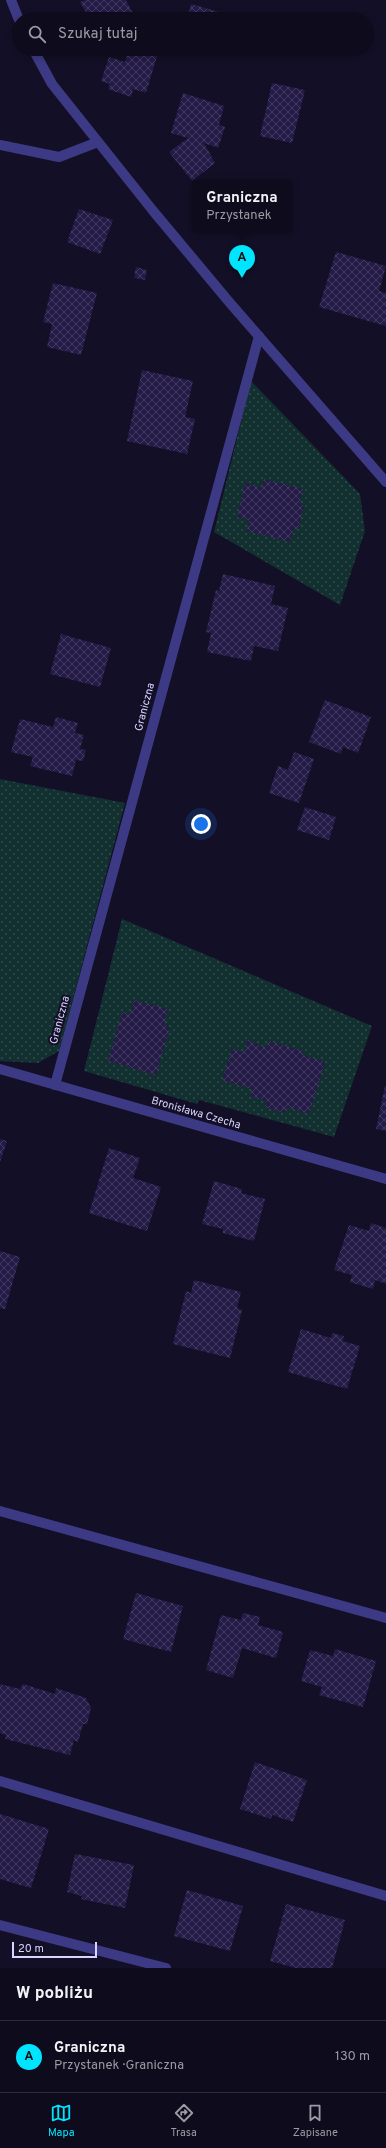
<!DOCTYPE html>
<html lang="pl">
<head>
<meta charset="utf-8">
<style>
	:root { --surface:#0e0b1c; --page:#1c1929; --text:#f1f3f6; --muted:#9b9ba3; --line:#2e2b3b; --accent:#00e5ff }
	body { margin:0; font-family:Overpass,sans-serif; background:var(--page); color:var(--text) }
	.scale { position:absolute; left:12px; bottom:10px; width:85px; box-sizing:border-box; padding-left:4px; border:2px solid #d9d4ff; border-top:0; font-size:11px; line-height:14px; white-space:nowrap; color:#d9d4ff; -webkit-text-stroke:3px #130f26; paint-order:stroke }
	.you { position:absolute; left:201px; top:824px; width:14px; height:14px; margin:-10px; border:3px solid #fff; border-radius:50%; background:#1a73e8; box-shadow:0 0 0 6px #1a73e833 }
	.badge { display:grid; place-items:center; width:26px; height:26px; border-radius:50%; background:var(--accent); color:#111; font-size:13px; font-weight:700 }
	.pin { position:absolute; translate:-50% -33px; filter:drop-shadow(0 1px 2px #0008) }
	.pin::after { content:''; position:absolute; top:21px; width:14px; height:12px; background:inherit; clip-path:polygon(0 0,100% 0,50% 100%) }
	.popup { position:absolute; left:192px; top:180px; width:100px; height:52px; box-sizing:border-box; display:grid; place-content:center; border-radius:4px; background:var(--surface); filter:drop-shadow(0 1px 3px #0005); font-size:13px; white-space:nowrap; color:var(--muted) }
	.popup b { font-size:15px; color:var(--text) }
	.popup::after { content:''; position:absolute; left:50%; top:100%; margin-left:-8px; border:8px solid transparent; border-top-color:var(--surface) }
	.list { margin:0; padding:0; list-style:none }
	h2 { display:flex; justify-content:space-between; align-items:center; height:52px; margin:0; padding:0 16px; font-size:17px }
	h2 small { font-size:13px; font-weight:400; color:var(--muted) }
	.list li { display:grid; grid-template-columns:26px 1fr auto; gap:12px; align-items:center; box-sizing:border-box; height:72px; padding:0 16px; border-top:1px solid var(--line) }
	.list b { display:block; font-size:15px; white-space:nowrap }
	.list p { margin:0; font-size:13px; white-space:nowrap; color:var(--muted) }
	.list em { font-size:13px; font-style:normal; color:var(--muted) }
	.icon { flex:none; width:22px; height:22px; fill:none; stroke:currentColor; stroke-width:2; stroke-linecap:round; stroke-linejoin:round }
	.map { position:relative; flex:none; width:386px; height:1968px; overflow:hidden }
	.search { position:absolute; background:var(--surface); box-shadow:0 2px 6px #0003; left:12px; right:12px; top:12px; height:44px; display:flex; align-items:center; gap:10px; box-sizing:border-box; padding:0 14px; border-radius:22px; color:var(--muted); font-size:15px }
	.sheet { height:124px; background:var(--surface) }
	nav { display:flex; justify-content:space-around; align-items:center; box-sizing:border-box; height:56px; border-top:1px solid var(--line); background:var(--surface); font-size:11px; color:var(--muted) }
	nav a { display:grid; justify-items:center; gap:2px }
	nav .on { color:var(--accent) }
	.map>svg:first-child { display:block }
	.grass { fill:url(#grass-dots) }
	.building { fill:url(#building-cross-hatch) }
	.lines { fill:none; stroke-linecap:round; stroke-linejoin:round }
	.lane { stroke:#3d3a85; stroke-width:10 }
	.street { stroke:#3d3a85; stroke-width:10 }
	.labels { text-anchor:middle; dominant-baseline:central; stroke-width:4; stroke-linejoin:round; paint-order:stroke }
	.street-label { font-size:11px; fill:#d9d4ff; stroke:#130f26 }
</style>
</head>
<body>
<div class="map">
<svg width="386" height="1968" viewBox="0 0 386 1968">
	<defs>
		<pattern id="grass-dots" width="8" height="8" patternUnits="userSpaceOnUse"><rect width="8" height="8" fill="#12302f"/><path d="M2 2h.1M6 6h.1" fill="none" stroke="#344d4e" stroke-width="1.8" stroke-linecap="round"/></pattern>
		<pattern id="building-cross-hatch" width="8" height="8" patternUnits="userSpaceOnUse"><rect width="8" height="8" fill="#241b47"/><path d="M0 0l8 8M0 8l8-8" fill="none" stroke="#433b63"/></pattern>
	</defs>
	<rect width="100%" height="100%" fill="#130f26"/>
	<g class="grass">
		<path d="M251,381L360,494L365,531L340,605L214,532Z"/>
		<path d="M0,779L125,803L59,1051L38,1063L0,1061Z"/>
		<path d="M122,919L372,1026L334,1137L199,1100L197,1104L84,1071Z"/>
	</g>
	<g class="building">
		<path d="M85,0H126L135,17L131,19H89L80,2Z"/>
		<path d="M191,4L223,13L221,19H187Z"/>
		<path d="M129,49H147L158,53L146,93L133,89L131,97L108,89L110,84L101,81L109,57L125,62Z"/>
		<path d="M272,83L305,90L292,143L260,136Z"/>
		<path d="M183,93L224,106L219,125L225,127L218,148L204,143L215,163L192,181L169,152L188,138L171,133Z"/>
		<path d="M79,209L113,220L100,254L67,242Z"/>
		<path d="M336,252L386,266L379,291L386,293V326L319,307Z"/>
		<path d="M136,267L147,270L145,280L134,278Z"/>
		<path d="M53,283L97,293L81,355L47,347L52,324L43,322Z"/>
		<path d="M142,370L193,381L185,417L195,419L187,454L127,441Z"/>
		<path d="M264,479L303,489L299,504L304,506L298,529H293L290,542L247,531L249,520L237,517L245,483L262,488Z"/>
		<path d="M223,574L275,586L271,604L288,608L278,651L254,646L251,661L207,652L211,633L206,632L216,590L219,591Z"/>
		<path d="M61,634L111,648L100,687L50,674Z"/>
		<path d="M325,700L371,717L358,753L343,747L341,754L309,742Z"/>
		<path d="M56,717L78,723L75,733L84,735L80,749L86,750L83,761L76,760L72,776L30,766L33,757L11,752L20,719L53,727Z"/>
		<path d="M294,752L314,759L299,803L269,793L278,766L288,770Z"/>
		<path d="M305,807L336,817L329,840L297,830Z"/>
		<path d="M134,1000L168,1009L164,1026L170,1027L156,1075L108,1061L122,1012L130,1014Z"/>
		<path d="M248,1040L266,1048L269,1041L303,1051L302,1055L325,1062L309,1114L287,1107L285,1113L265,1107L267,1101L250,1096L252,1089L222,1080L232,1049L244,1052Z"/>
		<path d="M385,1086L386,1087V1131L376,1129Z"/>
		<path d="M0,1139L7,1141L0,1162Z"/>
		<path d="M109,1148L140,1158L133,1178L161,1187L147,1231L89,1213Z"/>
		<path d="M214,1181L242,1189L241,1193L265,1199L254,1241L223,1233V1229L202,1224Z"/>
		<path d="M371,1223L386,1228V1284L375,1280L373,1289L350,1282L352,1275L334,1270L349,1225L369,1231Z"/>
		<path d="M0,1251L20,1257L5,1309L0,1308Z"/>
		<path d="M194,1280L241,1292L237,1308L242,1310L230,1358L173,1344L186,1291L191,1293Z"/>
		<path d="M301,1329L331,1338L332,1333L344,1336L343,1341L360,1346L347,1389L288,1372Z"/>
		<path d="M136,1593L183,1606L171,1652L123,1639Z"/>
		<path d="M243,1613L260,1617L258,1625L283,1632L276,1658L242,1648L233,1678L206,1670L221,1615L241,1620Z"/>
		<path d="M335,1649L376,1661L363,1707L319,1695L322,1687L301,1681L310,1650L333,1656Z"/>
		<path d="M0,1684L20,1689L23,1684L55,1694L56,1688L86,1698L91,1708L87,1724H83L78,1742L74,1740L70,1755L5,1739L6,1735L0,1733Z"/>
		<path d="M255,1762L307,1780L293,1822L272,1815L271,1819L240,1809Z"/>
		<path d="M0,1814L49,1829L31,1888L0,1879Z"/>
		<path d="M75,1854L134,1865L125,1908L81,1899L82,1896L67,1892Z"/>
		<path d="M187,1890L243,1906L230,1951L174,1936Z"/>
		<path d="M286,1904L345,1920L332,1968H296L270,1961Z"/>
	</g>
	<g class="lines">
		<g class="lane">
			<path d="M55,1085L259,336"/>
			<path d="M0,1781L386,1896"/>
		</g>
		<g class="street">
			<path d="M11,0L19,20"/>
			<path d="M33,49L52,84L154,212L230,303L386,482"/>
			<path d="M0,145L59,157L98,142"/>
			<path d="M0,1069L386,1179"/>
			<path d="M0,1511L386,1618"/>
			<path d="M0,1925L166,1968"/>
		</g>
	</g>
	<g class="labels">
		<g class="street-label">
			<text transform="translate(145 707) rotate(-75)">Graniczna</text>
			<text transform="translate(60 1020) rotate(-75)">Graniczna</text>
			<text transform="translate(196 1113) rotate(16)">Bronisława Czecha</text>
		</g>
	</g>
</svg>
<div class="scale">20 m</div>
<div class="you"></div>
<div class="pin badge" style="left:242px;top:278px">A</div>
<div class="popup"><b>Graniczna</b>Przystanek</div>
<div class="search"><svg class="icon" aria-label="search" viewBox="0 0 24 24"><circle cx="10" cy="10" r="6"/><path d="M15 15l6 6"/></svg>Szukaj tutaj</div>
</div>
<section class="sheet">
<h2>W pobliżu<small></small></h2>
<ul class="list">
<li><span class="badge">A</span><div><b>Graniczna</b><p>Przystanek · Graniczna</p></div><em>130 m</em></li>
</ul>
</section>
<nav>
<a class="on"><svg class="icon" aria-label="map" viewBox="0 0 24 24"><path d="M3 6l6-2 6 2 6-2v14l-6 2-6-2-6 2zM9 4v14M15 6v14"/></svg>Mapa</a>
<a><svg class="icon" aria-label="directions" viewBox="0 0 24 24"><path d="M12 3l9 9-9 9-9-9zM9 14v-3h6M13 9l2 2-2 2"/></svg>Trasa</a>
<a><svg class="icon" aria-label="saved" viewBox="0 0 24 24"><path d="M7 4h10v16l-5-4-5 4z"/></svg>Zapisane</a>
</nav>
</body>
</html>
